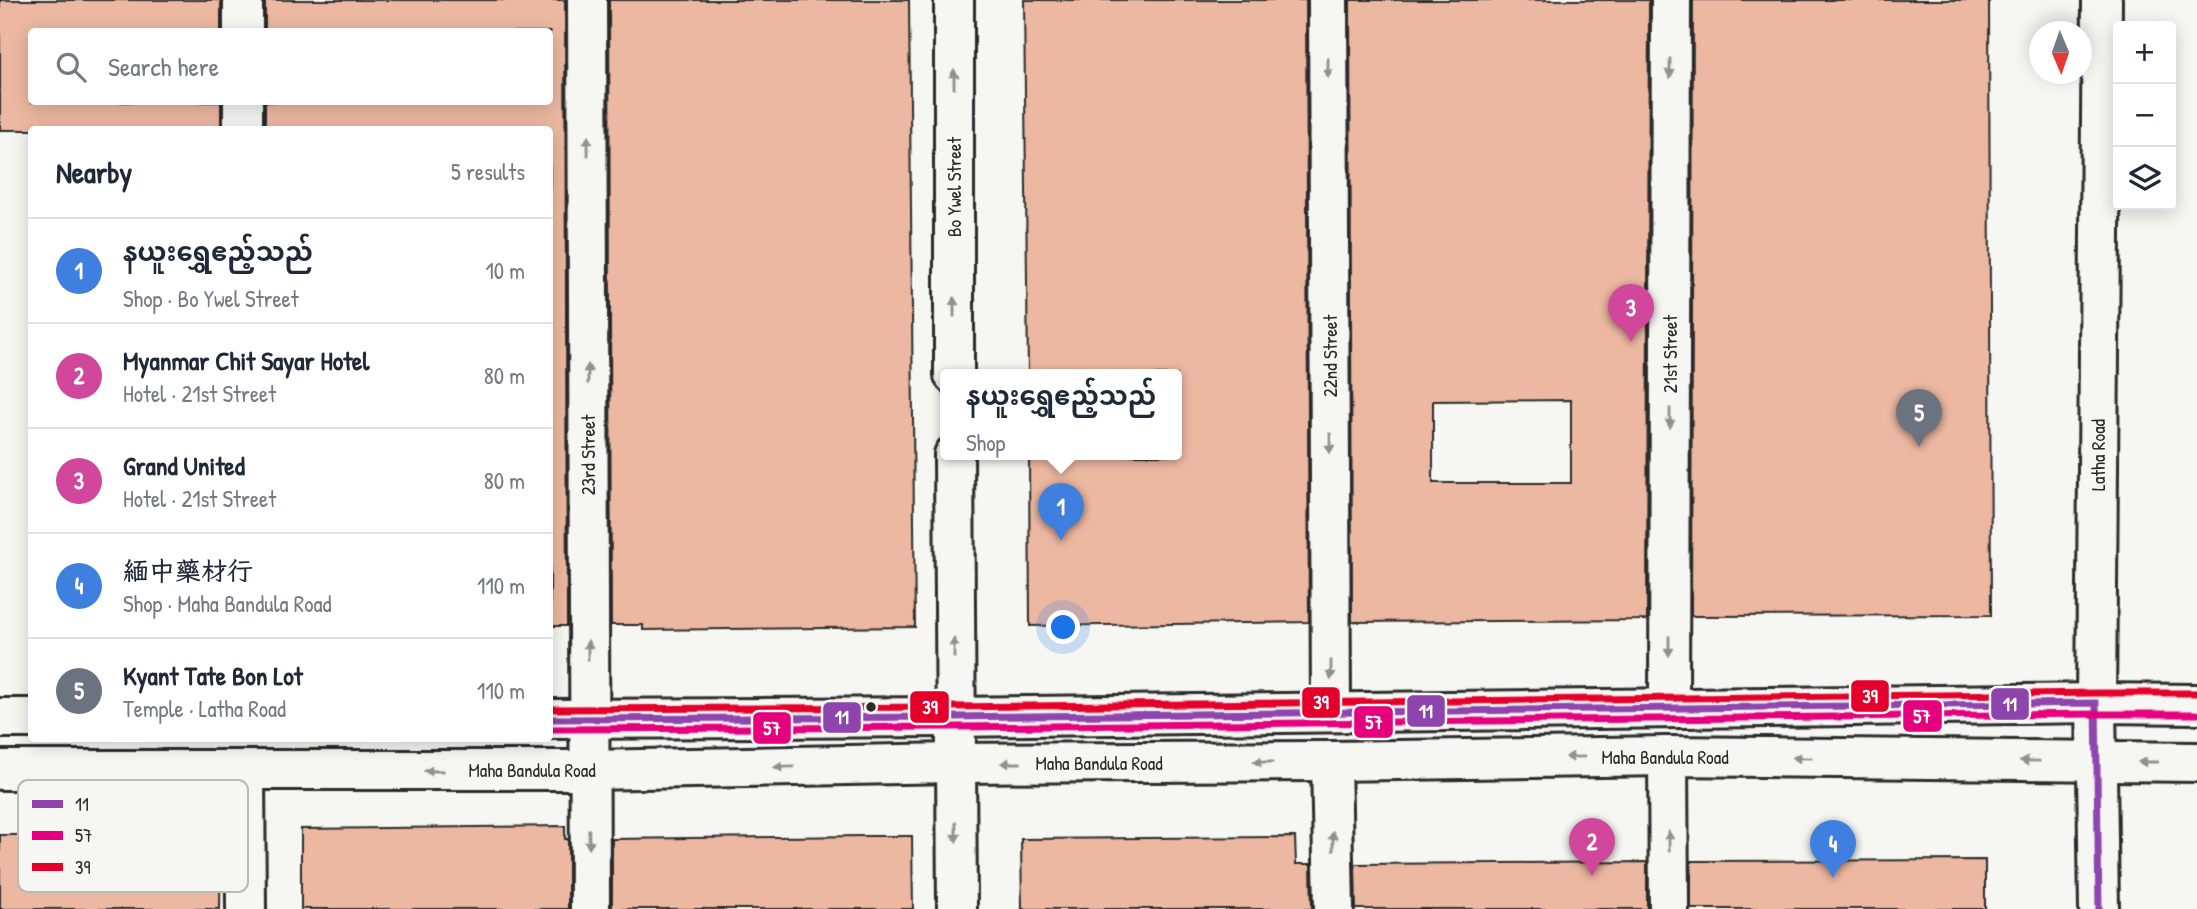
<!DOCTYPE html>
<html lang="en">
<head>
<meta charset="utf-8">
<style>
	:root { --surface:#fff; --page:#f6f6f7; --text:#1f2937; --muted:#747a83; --line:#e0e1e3; --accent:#b45309 }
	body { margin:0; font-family:"Patrick Hand","LXGW WenKai TC","Noto Sans Myanmar",sans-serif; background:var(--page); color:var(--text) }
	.controls { position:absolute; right:21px; top:21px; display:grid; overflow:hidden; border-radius:7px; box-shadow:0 4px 18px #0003 }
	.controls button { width:63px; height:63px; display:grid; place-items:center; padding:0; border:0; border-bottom:2px solid var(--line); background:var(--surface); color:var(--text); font:35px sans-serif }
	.compass { position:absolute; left:2029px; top:21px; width:63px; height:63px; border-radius:50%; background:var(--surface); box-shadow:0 4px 18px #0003; rotate:178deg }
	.you { position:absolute; left:1064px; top:628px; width:24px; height:24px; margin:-18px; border:5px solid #fff; border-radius:50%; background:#1a73e8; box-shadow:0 0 0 10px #1a73e833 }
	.badge { display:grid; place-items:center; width:46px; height:46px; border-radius:50%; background:var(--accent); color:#fff; font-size:23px; font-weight:700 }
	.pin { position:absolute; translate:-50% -58px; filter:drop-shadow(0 2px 4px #0008) }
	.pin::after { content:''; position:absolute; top:37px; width:24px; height:21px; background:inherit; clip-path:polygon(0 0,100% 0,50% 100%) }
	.popup { position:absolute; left:940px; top:369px; width:242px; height:91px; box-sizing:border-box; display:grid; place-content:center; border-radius:7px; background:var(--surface); filter:drop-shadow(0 2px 5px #0005); font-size:23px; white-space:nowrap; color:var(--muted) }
	.popup b { font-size:26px; color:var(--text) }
	.popup::after { content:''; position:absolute; left:50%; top:100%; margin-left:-14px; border:14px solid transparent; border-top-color:var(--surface) }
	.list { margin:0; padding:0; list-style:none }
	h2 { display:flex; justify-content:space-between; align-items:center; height:91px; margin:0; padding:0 28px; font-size:30px }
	h2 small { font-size:23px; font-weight:400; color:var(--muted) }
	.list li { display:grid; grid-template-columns:46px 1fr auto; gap:21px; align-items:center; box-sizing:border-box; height:105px; padding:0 28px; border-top:2px solid var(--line) }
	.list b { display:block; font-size:26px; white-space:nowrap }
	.list p { margin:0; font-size:23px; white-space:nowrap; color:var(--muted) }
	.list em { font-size:23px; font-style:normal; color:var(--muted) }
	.icon { flex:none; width:38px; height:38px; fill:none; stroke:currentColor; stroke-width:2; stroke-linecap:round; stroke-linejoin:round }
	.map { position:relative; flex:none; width:2197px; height:909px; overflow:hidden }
	.search { position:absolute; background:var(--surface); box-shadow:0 4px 18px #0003; left:28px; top:28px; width:525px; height:77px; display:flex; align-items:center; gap:18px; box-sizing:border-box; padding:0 24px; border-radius:7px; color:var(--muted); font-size:26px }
	.panel { position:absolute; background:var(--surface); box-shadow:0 4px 18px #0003; left:28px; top:126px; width:525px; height:616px; border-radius:7px }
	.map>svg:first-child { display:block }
	.building { fill:#edb8a1; stroke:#2b2b2b; stroke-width:2; fill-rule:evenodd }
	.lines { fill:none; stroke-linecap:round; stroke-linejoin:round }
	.minor-casing { stroke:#2b2b2b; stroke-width:44 }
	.secondary-casing { stroke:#2b2b2b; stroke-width:44 }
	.primary-casing { stroke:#2b2b2b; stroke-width:44 }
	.minor { stroke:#f6f6f2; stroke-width:38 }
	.secondary { stroke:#f6f6f2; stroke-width:38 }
	.primary { stroke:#f6f6f2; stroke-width:38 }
	.bus-1-casing { stroke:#f6f6f2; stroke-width:12 }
	.bus-2-casing { stroke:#f6f6f2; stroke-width:12 }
	.bus-3-casing { stroke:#f6f6f2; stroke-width:12 }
	.bus-1 { stroke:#8e44ad; stroke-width:7 }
	.bus-2 { stroke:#e5007d; stroke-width:7 }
	.bus-3 { stroke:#e4002b; stroke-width:7 }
	.oneway { fill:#90908e }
	.bus-dot { fill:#2b2b2b; stroke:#f6f6f2; stroke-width:2.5 }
	.labels { text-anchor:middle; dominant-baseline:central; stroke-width:5; stroke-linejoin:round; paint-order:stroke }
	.street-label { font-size:19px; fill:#2b2b2b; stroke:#f6f6f2 }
	.key { fill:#f6f6f2; stroke:#b9b9b6; stroke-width:2 }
	.key-label { font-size:19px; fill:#2b2b2b }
	.line-badge { stroke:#f6f6f2; stroke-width:2.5 }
	.badge-label { font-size:19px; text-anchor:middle; font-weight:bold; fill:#fff }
</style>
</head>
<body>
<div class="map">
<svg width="2197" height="909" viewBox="0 0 2197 909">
	<rect width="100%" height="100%" fill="#f6f6f2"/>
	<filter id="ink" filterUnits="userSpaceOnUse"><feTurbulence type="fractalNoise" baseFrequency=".0143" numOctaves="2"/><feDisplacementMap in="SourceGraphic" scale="14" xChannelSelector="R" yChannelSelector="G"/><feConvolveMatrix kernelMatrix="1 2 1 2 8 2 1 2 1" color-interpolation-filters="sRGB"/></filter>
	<g filter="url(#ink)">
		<g class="building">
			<path d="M0,0H221V32H32V102H221V130H0Z"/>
			<path d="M265,0H565L567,626H550V130H265V102H550V32H265Z"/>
			<path d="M609,0H909L915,627L643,630V625H611Z"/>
			<path d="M1024,0H1306L1309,622L1030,626L1029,455H1177V375H1028Z"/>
			<path d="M1350,0H1649L1647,620L1352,622ZM1571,400V483H1433V401Z"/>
			<path d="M1693,0H1989L1991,615L1691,616Z"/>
			<path d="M565,826V839H568V909H301V829Z"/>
			<path d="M0,835H221L220,909H0Z"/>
			<path d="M865,836H912L913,909H612V839Z"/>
			<path d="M1295,837L1296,864H1311L1312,909H1022L1021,839Z"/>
			<path d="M1985,860V909H1691V861Z"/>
			<path d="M1647,862V909H1356L1355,864Z"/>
		</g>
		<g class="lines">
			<defs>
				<g id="minor">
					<path d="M587,0L590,909"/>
					<path d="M954,0V375"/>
					<path d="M1328,0L1331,712"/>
					<path d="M243,32V0"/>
					<path d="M243,130V102"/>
					<path d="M954,455L957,909"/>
					<path d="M1669,708L1671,0"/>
					<path d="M1668,756L1669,909"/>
					<path d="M1331,761L1334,909"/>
					<path d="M245,771L246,909"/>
				</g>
				<path id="secondary" d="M2099,909L2096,703L2102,0"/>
				<g id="primary">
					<path d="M0,718H32"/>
					<path d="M550,719L954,717L2096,703L2197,704"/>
					<path d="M0,770H588L955,763L1331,761L1668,756L2197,762"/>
				</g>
			</defs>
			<use href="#minor" class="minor-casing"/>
			<use href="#secondary" class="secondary-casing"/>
			<use href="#primary" class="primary-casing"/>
			<use href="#minor" class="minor"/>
			<use href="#secondary" class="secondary"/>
			<use href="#primary" class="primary"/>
			<defs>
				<path id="bus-1" d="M550,719L954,717L2096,703L2099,909"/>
				<path id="bus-2" d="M550,729L954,727L2096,714H2197"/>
				<path id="bus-3" d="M550,709L954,707L2096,693H2197"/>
			</defs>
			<use href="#bus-1" class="bus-1-casing"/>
			<use href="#bus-2" class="bus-2-casing"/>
			<use href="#bus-3" class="bus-3-casing"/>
			<use href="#bus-1" class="bus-1"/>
			<use href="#bus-2" class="bus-2"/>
			<use href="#bus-3" class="bus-3"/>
		</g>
		<defs><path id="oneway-solid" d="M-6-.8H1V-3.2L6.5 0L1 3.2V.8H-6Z" transform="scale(1.75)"/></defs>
		<g class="oneway">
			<use href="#oneway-solid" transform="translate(1328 68) rotate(90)"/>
			<use href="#oneway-solid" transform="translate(1670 68) rotate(90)"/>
			<use href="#oneway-solid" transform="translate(954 79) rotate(-90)"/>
			<use href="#oneway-solid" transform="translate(588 146) rotate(-90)"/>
			<use href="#oneway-solid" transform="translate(954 307) rotate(-90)"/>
			<use href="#oneway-solid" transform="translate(588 374) rotate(-90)"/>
			<use href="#oneway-solid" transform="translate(1670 418) rotate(90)"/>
			<use href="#oneway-solid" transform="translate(1330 443) rotate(90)"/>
			<use href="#oneway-solid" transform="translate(1669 646) rotate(90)"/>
			<use href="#oneway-solid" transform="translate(954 648) rotate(-90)"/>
			<use href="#oneway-solid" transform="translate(588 650) rotate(-90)"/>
			<use href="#oneway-solid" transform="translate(1331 670) rotate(90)"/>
			<use href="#oneway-solid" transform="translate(1575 757) rotate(179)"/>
			<use href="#oneway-solid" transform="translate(1802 758) rotate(-179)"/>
			<use href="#oneway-solid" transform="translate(2030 761) rotate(-179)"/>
			<use href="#oneway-solid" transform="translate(1263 762) rotate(180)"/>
			<use href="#oneway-solid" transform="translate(2148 762) rotate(-180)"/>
			<use href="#oneway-solid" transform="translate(1011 763) rotate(180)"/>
			<use href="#oneway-solid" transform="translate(784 767) rotate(179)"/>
			<use href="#oneway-solid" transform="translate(434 771) rotate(180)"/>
			<use href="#oneway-solid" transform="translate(956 832) rotate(89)"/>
			<use href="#oneway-solid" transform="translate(589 839) rotate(89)"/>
			<use href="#oneway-solid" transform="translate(1333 841) rotate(-91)"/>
			<use href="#oneway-solid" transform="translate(1669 841) rotate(-91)"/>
		</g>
	</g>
	<circle class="bus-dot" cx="871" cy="707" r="6"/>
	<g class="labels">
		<g class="street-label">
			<text transform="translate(954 187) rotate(-90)">Bo Ywel Street</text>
			<text transform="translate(1670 354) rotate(-90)">21st Street</text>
			<text transform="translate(1330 356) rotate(-90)">22nd Street</text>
			<text transform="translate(588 455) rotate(-90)">23rd Street</text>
			<text transform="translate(2098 455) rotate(-90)">Latha Road</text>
			<text x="1665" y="757">Maha Bandula Road</text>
			<text x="1099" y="763">Maha Bandula Road</text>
			<text x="532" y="770">Maha Bandula Road</text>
		</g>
	</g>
	<rect x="18" y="780" width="230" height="112" rx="10" class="key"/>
	<rect x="32" y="800" width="31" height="8" fill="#8e44ad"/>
	<rect x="32" y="831" width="31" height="9" fill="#e5007d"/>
	<rect x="32" y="863" width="31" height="8" fill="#e4002b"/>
	<g class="key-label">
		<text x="75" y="811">11</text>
		<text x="75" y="842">57</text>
		<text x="75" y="874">39</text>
	</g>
	<g class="line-badge">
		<rect x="1850" y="679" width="40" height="34" rx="7" fill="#e4002b"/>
		<rect x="1301" y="686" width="40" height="33" rx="7" fill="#e4002b"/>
		<rect x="1990" y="687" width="40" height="34" rx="7" fill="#8e44ad"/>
		<rect x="909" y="690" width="41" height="34" rx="7" fill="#e4002b"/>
		<rect x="1406" y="694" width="40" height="34" rx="7" fill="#8e44ad"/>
		<rect x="1902" y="699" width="41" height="34" rx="7" fill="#e5007d"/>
		<rect x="822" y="701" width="40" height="33" rx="7" fill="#8e44ad"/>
		<rect x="1353" y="705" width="41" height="34" rx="7" fill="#e5007d"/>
		<rect x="752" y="711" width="40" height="34" rx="7" fill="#e5007d"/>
	</g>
	<g class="badge-label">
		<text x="1870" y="703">39</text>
		<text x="1321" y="709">39</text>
		<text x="2010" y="711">11</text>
		<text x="930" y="714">39</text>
		<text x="1426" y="718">11</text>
		<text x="1922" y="723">57</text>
		<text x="842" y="724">11</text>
		<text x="1374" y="729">57</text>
		<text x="772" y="735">57</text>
	</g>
</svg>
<div class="controls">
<button>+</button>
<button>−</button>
<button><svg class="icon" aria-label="layers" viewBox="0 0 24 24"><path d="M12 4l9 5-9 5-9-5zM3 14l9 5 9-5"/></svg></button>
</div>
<svg class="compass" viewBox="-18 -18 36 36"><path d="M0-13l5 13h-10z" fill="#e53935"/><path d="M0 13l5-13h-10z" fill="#747a83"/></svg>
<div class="you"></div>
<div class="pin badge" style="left:1061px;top:541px;background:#3f7fe0">1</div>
<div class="popup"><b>နယူးရွှေဧည့်သည်</b>Shop</div>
<div class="pin badge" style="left:1592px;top:876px;background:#d1479c">2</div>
<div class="pin badge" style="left:1631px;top:342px;background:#d1479c">3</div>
<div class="pin badge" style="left:1833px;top:878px;background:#3f7fe0">4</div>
<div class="pin badge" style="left:1919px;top:447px;background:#6b7280">5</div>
<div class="search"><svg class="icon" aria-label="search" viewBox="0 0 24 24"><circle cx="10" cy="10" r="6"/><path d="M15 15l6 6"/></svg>Search here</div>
<section class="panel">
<h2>Nearby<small>5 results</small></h2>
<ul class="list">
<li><span class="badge" style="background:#3f7fe0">1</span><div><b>နယူးရွှေဧည့်သည်</b><p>Shop · Bo Ywel Street</p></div><em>10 m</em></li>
<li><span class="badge" style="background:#d1479c">2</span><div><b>Myanmar Chit Sayar Hotel</b><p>Hotel · 21st Street</p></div><em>80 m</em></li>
<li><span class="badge" style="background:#d1479c">3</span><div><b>Grand United</b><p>Hotel · 21st Street</p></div><em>80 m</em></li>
<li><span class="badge" style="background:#3f7fe0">4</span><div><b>緬中藥材行</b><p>Shop · Maha Bandula Road</p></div><em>110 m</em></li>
<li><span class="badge" style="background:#6b7280">5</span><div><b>Kyant Tate Bon Lot</b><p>Temple · Latha Road</p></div><em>110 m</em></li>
</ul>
</section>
</div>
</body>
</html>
